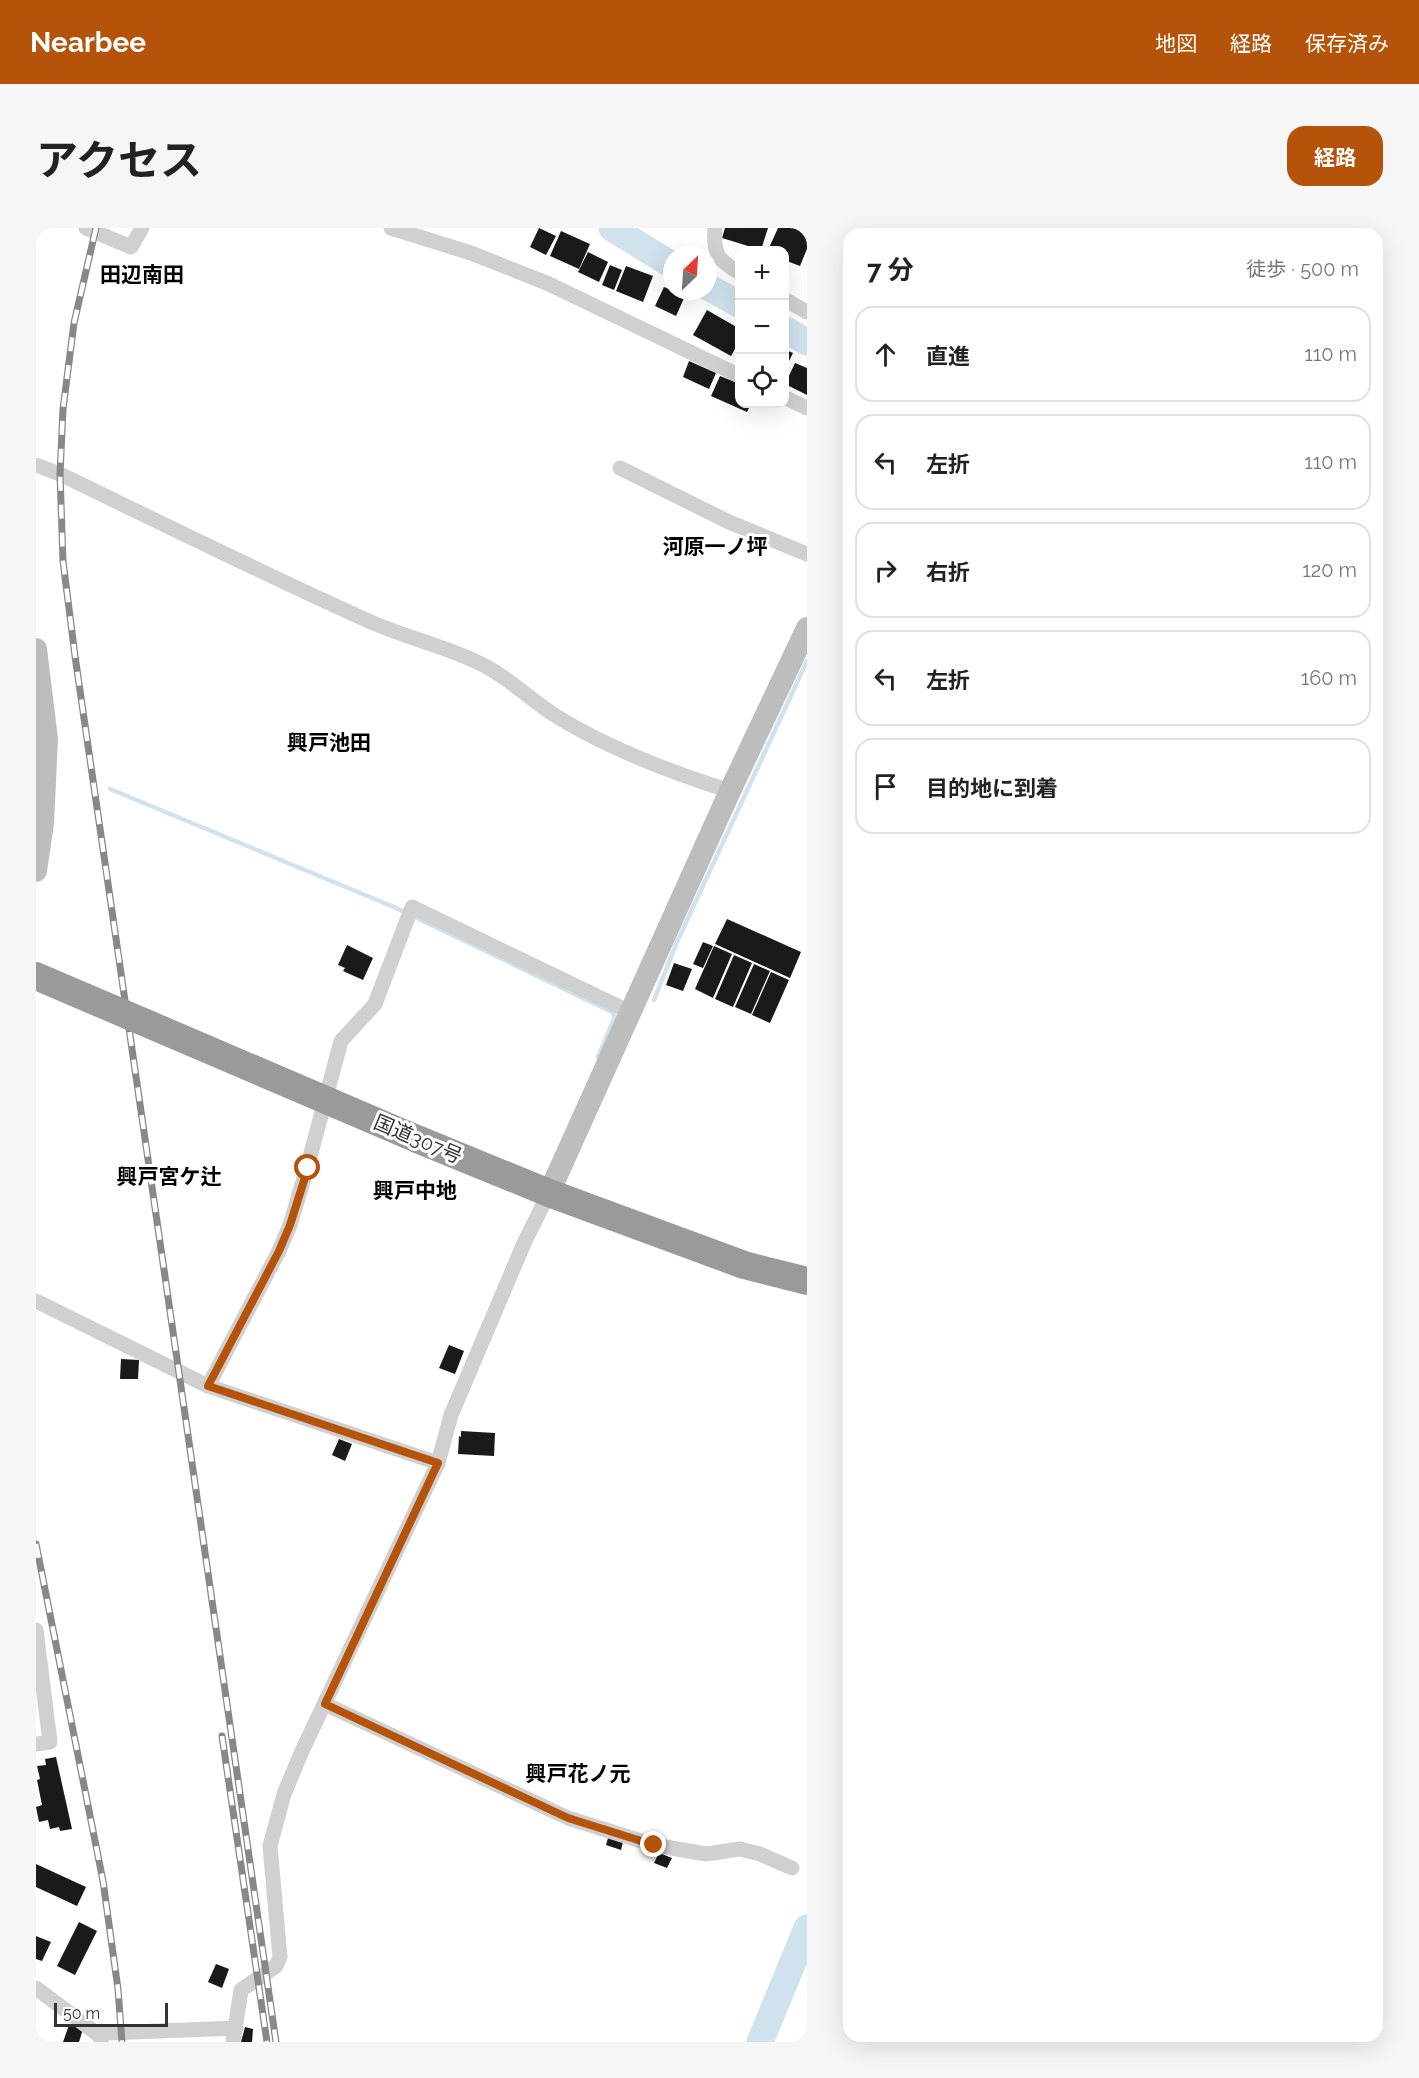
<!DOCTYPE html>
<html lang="ja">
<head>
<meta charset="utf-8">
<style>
	:root { --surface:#fff; --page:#f6f6f6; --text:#222; --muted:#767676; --line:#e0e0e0; --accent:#b45309 }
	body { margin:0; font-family:Raleway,"Noto Sans JP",sans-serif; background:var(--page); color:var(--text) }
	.controls { position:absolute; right:18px; top:18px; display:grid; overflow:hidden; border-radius:12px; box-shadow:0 6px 24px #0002 }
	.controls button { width:54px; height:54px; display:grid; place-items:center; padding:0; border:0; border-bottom:2px solid var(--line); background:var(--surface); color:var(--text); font:30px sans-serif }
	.compass { position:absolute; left:627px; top:18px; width:54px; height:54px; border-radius:50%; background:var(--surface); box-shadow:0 6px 24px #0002; rotate:25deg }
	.scale { position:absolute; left:18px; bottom:15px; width:114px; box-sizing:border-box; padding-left:6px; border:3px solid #333; border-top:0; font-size:16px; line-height:21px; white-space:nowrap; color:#333; -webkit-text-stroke:4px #fff; paint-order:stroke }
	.stop { position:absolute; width:18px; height:18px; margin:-14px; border:4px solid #b45309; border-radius:50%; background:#fff }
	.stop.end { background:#b45309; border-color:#fff; box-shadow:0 2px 6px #0008 }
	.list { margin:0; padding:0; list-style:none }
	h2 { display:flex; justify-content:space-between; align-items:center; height:78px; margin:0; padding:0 24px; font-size:26px }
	h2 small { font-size:20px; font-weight:400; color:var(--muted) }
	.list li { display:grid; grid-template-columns:39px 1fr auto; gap:18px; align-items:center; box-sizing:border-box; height:96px; margin:0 12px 12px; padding:0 12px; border:2px solid var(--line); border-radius:18px }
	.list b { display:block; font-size:22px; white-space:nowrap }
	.list em { font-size:20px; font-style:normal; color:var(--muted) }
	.icon { flex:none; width:33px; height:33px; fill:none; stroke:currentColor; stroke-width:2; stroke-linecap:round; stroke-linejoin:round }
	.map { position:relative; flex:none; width:771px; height:1814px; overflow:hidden; border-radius:18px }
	header { display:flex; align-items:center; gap:36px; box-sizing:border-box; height:84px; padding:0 30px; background:var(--accent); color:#fff }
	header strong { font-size:28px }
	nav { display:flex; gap:33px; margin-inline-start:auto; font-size:21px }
	.intro { display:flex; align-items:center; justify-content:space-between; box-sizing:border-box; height:144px; padding:0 36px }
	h1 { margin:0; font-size:42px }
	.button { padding:15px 27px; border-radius:18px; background:var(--accent); color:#fff; font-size:21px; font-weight:700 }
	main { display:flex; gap:36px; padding:0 36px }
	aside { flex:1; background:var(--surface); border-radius:18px; box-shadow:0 6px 24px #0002 }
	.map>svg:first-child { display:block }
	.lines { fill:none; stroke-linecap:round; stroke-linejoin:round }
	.stream { stroke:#cfe2ee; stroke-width:4.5 }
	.river { stroke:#cfe2ee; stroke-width:27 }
	.building { fill:#1a1a1a }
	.street { stroke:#d0d0d0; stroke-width:15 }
	.secondary { stroke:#bdbdbd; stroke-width:22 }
	.highway { stroke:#9a9a9a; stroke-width:28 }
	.rail-casing { stroke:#888; stroke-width:7 }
	.rail { stroke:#fff; stroke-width:4.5; stroke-dasharray:14; stroke-linecap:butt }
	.highway-bridge { stroke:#9a9a9a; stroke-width:28 }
	.route { stroke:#b45309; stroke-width:8 }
	.labels { text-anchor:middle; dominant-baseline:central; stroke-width:6; stroke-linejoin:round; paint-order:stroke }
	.street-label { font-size:20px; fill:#333; stroke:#fff }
	.neighbourhood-label { font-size:21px; font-weight:bold; fill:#000; stroke:#fff }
</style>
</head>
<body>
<header>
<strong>Nearbee</strong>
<nav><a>地図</a><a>経路</a><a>保存済み</a></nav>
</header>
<div class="intro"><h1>アクセス</h1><a class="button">経路</a></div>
<main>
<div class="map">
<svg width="771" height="1814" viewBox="0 0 771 1814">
	<rect width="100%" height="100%" fill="#fff"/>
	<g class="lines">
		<g class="stream">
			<path d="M74,561L358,679L576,784L579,789L562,829"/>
			<path d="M618,772L641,714L771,433"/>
		</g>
		<g class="river">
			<path d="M576,0L636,37"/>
			<path d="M672,59L704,77"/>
			<path d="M748,101L771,114"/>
			<path d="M724,1814L771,1700"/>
		</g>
	</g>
	<g class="building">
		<path d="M503,0L520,8L510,27L494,19Z"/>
		<path d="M689,0H732L725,22L686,10Z"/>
		<path d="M742,0H771V21L764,38L748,32V22H732Z"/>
		<path d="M525,3L554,16L543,41L514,28Z"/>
		<path d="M552,24L572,34L563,54L542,44Z"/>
		<path d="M574,37L586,42L578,62L566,57Z"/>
		<path d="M590,38L617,48L607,74L580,63Z"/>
		<path d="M628,59L649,68L640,88L619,78Z"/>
		<path d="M671,82L704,101V112L695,128L657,107Z"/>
		<path d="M748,121L757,125L748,143Z"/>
		<path d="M653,133L680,145L673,161L647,149Z"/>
		<path d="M759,135L771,140V167L749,156Z"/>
		<path d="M684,148L704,156V176H715L711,184L675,168Z"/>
		<path d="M691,691L765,724L754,750L679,716Z"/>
		<path d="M667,714L677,718L667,740L657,736Z"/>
		<path d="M311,717L337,730L327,752L307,743L309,740L302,737Z"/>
		<path d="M678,718L696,726L677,770L659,761Z"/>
		<path d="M698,727L716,735L697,779L679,771Z"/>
		<path d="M638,735L656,741L647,763L630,757Z"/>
		<path d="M718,736L734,743L715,786L699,779Z"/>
		<path d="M735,744L753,752L734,795L716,787Z"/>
		<path d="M413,1117L428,1123L419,1146L403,1140Z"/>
		<path d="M85,1131L103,1132L102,1151H84Z"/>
		<path d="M425,1203L459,1205L458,1228L422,1226L423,1208L425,1209Z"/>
		<path d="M303,1211L316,1216L309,1233L296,1227Z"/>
		<path d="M20,1529L36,1601L24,1603L23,1599L14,1601L12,1592L3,1594L0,1579L6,1577L1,1552L4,1551L1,1538L10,1537L9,1531Z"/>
		<path d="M572,1610L587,1614L585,1622L570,1617Z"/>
		<path d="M623,1625L636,1630L631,1640L618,1635Z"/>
		<path d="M0,1636L50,1659L41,1678L0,1659Z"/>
		<path d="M43,1694L61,1703L39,1747L21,1738Z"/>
		<path d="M0,1708L15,1714L6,1733L0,1731Z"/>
		<path d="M180,1736L193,1741L186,1760L172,1754Z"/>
		<path d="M33,1797L47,1801L43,1814H27Z"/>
		<path d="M209,1799L217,1801L216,1814H205Z"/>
	</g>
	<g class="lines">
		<g class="street">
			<path d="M50,0L95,19L106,0"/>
			<path d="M355,0L435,25L513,56L704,148"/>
			<path d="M679,0C677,25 682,33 704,45"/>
			<path d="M748,71L771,84"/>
			<path d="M748,169L771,180"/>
			<path d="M0,237L24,246C127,296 230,347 335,394C369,409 407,418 441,434C470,447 493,471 520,488C573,521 634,544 694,563"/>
			<path d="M584,240L693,294L771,326"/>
			<path d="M0,1073L172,1158L402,1235"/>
			<path d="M172,1158L243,1023L254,997L271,940L305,813L339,776L376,679L596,785"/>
			<path d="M0,1402L14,1514L0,1516"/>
			<path d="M289,1476L532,1590L618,1617L670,1626L704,1621L724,1626L756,1640"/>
			<path d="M0,1760L64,1808L65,1814"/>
			<path d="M64,1808L71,1805L200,1800"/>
			<path d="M197,1814L205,1762L240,1738L244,1729L234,1618L248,1566L266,1523L402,1235L415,1187L489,1013L513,965"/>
		</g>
		<g class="secondary">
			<path d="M0,421L11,511L7,595L0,643"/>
			<path d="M513,965L694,563L771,400"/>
		</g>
		<path class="highway" d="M381,911L513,965L708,1037L771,1053"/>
		<defs>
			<g id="rail">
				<path d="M60,0L38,95L27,181L24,246L27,333L39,428L240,1814"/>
				<path d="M0,1316L67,1653L82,1761L86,1814"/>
				<path d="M186,1508L231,1814"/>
			</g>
		</defs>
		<use href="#rail" class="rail-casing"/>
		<use href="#rail" class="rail"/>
		<path class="highway-bridge" d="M0,748L381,911"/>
	</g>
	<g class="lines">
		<path class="route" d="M272,940L254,997L243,1023L172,1158L402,1235L289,1476L532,1590L618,1617"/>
	</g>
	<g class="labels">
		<g class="street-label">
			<text transform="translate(382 911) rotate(23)">国道307号</text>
		</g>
		<g class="neighbourhood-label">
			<text x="106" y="46">田辺南田</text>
			<text x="679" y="318">河原一ノ坪</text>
			<text x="293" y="514">興戸池田</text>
			<text x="133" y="948">興戸宮ケ辻</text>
			<text x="379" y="962">興戸中地</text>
			<text x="542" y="1545">興戸花ノ元</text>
		</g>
	</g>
</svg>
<div class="controls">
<button>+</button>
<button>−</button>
<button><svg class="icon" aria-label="locate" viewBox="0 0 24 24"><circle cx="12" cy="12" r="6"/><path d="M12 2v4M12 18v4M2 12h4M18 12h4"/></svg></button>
</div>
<svg class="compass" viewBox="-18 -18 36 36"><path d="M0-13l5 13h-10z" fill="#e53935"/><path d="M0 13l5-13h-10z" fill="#767676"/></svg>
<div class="scale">50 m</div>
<div class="stop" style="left:272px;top:940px"></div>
<div class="stop end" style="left:618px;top:1617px"></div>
</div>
<aside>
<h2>7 分<small>徒歩 · 500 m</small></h2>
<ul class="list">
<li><svg class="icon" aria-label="ahead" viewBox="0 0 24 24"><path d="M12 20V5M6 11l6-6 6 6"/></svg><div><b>直進</b></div><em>110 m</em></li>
<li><svg class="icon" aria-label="left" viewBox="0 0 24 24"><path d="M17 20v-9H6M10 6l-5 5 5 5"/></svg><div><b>左折</b></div><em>110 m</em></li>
<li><svg class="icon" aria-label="right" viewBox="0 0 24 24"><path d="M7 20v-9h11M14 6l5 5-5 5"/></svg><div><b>右折</b></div><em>120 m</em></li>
<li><svg class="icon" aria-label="left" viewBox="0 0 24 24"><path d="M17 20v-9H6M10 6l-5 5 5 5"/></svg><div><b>左折</b></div><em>160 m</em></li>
<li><svg class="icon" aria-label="arrive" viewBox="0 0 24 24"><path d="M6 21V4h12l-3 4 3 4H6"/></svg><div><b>目的地に到着</b></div></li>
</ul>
</aside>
</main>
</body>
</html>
